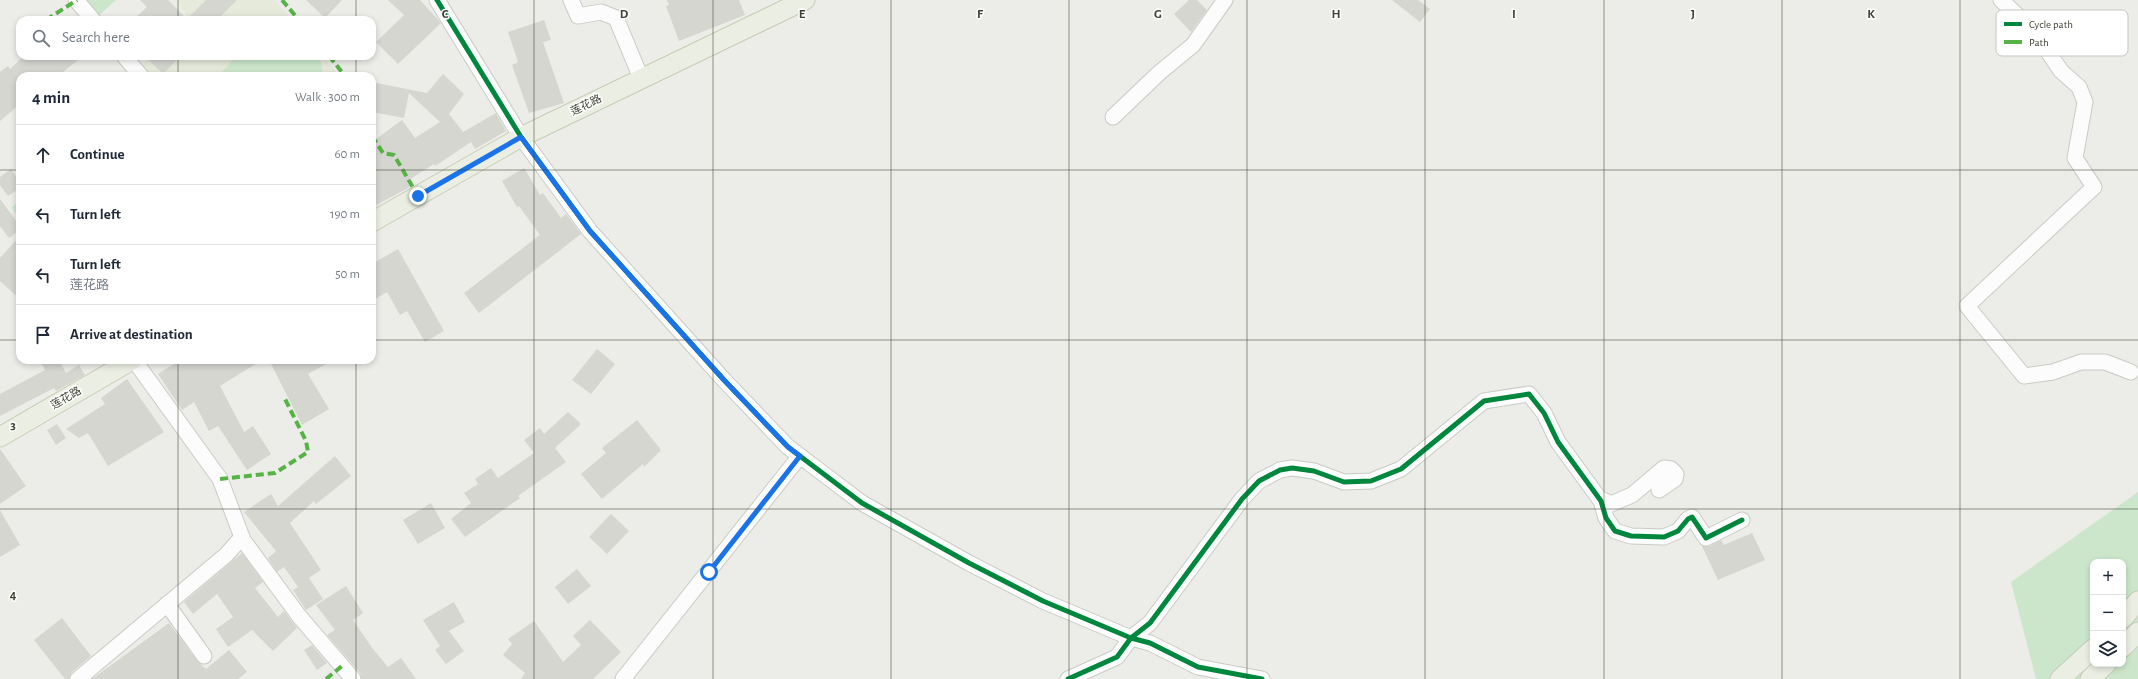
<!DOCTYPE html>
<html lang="en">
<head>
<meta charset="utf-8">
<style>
	:root { --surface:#fff; --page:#f6f6f7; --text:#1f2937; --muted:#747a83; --line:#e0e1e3 }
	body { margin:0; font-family:"Alegreya Sans","Noto Sans SC",sans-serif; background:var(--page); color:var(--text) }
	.controls { position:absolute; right:12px; bottom:12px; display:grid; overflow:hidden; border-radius:8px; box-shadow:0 2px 6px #0003 }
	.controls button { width:36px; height:36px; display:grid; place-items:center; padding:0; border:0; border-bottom:1px solid var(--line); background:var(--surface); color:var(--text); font:20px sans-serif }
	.stop { position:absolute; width:12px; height:12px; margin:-9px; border:3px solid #1a73e8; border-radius:50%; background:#fff }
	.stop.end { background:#1a73e8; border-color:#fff; box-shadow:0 1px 4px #0008 }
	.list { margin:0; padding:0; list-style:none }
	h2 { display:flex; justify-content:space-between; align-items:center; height:52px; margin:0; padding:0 16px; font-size:17px }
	h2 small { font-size:13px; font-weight:400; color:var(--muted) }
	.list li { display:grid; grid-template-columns:26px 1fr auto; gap:12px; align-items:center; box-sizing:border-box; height:60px; padding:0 16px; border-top:1px solid var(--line) }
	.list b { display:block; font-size:15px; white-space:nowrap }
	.list p { margin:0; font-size:13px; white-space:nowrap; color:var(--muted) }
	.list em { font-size:13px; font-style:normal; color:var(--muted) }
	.icon { flex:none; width:22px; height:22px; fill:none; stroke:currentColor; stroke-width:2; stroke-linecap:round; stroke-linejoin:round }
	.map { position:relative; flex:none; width:2138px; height:679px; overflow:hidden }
	.search { position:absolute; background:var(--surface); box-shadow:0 2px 6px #0003; left:16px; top:16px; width:360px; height:44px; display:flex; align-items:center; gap:10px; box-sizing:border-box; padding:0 14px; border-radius:12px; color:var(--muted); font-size:15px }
	.panel { position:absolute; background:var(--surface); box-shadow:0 2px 6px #0003; left:16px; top:72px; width:360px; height:292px; border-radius:12px }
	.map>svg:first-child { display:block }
	.education { fill:#e5eadb }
	.green { fill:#cce6cb; fill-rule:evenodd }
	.building { fill:#d5d6d0 }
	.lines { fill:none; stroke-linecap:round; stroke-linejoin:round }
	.minor-casing { stroke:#c9cbc5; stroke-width:17 }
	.major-casing { stroke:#c7cdb7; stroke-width:21 }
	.minor { stroke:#fcfcfc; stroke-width:15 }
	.major { stroke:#ebefe3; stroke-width:19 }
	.quiet { stroke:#57b346; stroke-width:4; stroke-dasharray:8 4; stroke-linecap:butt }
	.cycleway-casing { stroke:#fff; stroke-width:8 }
	.cycleway { stroke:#00873e; stroke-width:5 }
	.route { stroke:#1a73e8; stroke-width:5 }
	.grid { fill:none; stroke:#3f4135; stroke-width:1; stroke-opacity:0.55 }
	.labels { text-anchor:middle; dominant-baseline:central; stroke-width:3; stroke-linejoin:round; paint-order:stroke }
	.street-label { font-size:11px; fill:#3f4135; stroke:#fff }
	.key { fill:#fff; stroke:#c5c6c2; stroke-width:1 }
	.key-label { font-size:11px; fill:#3f4135 }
	.grid-label { font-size:13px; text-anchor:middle; font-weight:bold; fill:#3f4135; stroke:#fff; stroke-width:3; stroke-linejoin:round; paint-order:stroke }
</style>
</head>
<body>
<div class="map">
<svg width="2138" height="679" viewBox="0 0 2138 679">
	<rect width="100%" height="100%" fill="#ecede8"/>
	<g class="education">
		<path d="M177,0H275L292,20H186L188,18Z"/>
		<path d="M150,56H322L340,76H145L139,69Z"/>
	</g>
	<g class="green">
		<path d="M81,0H116L97,17Z"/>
		<path d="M237,56H317L321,63L323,76H218Z"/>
		<path d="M16,204L20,210V220L12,207Z"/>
		<path d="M2138,492V679H2036L2011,582ZM2093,562H2123V664H2093Z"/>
	</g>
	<g class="building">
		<path d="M140,0H168L187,19L206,0H237L217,20H133L147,7Z"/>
		<path d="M306,0H342L325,18Z"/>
		<path d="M388,0H420L441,23L398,64L376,42L404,15Z"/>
		<path d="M667,0H739L745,15L679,41L666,6L669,5Z"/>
		<path d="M1189,0H1197L1207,10L1191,32L1174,14Z"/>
		<path d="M1392,0H1418L1430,9L1420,22Z"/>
		<path d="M544,20L551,40L543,42L564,103L529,113L512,65L518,62L508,32Z"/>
		<path d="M24,56H83L58,76H20V104L0,121V72L8,66L10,69Z"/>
		<path d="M145,56H181L163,74Z"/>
		<path d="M443,74L464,94L449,114L463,132L496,113L506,131L475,149L471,142L435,166L434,164L407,181L410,187L376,205L372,197V142L402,120L415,138L440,122L409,93L404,118L372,112V82L427,93Z"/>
		<path d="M524,168L540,195L543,193L561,218L566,214L581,234L479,313L464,293L540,235L519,206L517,207L502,181Z"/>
		<path d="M11,169L20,182V188L8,196L0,185V177Z"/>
		<path d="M0,199L20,226V230L9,238L0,226Z"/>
		<path d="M20,236V299L0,281V258Z"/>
		<path d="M398,249L444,331L425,342L407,311L400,315L387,292L372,301V264Z"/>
		<path d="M597,349L615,364L591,394L572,380Z"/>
		<path d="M40,360H59L66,373L79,365L85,375L56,391L54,388L0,416V394L45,370Z"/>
		<path d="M180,360H262L220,386L244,432L253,426L271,454L247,470L218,426L209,431L194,402L182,410L158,374Z"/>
		<path d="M269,360H333L308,374L329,409L302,425Z"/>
		<path d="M127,379L164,432L108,466L88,433L79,438L66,429L105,404L101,398Z"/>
		<path d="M568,412L581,424L555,448L566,462L518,496L520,498L465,537L451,519L471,503L464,493L478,484L475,479L491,468L498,478L534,453L524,440L540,428L544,434Z"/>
		<path d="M637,420L661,450L644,467L643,464L602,499L581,474L606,453L602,448Z"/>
		<path d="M57,424L66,438L56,445L47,430Z"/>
		<path d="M0,449L26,486L0,504Z"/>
		<path d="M335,456L351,476L316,504L314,501L290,523L321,570L309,578L323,599L306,610L293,590L298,587L284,567L277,572L268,558L276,551L244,512L271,494L278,506Z"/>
		<path d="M431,503L445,528L418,544L403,520Z"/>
		<path d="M0,510L20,545L0,557Z"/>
		<path d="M611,514L629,531L607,554L589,537Z"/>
		<path d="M1752,533L1765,560L1718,580L1702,546H1710L1721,540L1724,545Z"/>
		<path d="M242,553L263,582L255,588L278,617L284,611L297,628L273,651L252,630L228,647L216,629L233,617L217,594L193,614L184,602Z"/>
		<path d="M577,569L591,586L568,604L555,587Z"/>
		<path d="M346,586L363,613L353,620L373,649L388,667L401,658L416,679H362L360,673L327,635L335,630L316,605Z"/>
		<path d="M454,602L465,622L449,631L464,651L446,664L435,650L440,646L423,620Z"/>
		<path d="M62,618L91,656L72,672L69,679H65L34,640Z"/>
		<path d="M590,620L621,652L593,679H521L525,673L503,655L512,644L508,639L534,621L563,662L581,645L573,636Z"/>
		<path d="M169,623L197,661L206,669L229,650L247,672L238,679H92Z"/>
		<path d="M312,645L327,663L317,670L304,650Z"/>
	</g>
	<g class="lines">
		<defs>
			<g id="minor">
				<path d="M76,0L93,20"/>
				<path d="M437,0L521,137L590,231L724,380L788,447L862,503L969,563L1043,601L1131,638L1150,643L1198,667L1262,679"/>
				<path d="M571,0L578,16L601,12L616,18L641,78"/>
				<path d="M2001,0L2034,31L2061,71L2079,87L2085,102L2075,158L2094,187L1967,306L2024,376L2053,372L2081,362H2105L2131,372"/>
				<path d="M124,56L141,76"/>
				<path d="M1113,117L1159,73L1193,45L1225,0"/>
				<path d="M134,360L220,479L243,540L299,616L353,679"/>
				<path d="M1599,498L1611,504L1632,495L1664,468L1671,469L1676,474L1675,479L1659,490"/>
				<path d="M167,604L204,656"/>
				<path d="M78,679L226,555L242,537"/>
				<path d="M623,679L800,456"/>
				<path d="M1068,679L1117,657L1131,638L1150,623L1242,499L1259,481L1280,470L1292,468L1314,471L1344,482L1371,481L1401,469L1484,401L1529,394L1544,413L1558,442L1601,501L1606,518L1615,531L1631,536L1664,537L1678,531L1688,519L1692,517L1706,538L1742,520"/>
			</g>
			<g id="major">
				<path d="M372,222L521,137L805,0"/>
				<path d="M0,437L132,360"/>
				<path d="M2123,618L2138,601"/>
				<path d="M2123,647L2138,632"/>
				<path d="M2060,679L2093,649"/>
				<path d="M2090,679L2106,664"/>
			</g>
		</defs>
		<use href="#minor" class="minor-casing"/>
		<use href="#major" class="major-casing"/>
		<use href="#minor" class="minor"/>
		<use href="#major" class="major"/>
		<g class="quiet">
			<path d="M282,0L299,20"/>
			<path d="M46,20L77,0"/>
			<path d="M20,41V42"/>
			<path d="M329,56L345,76"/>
			<path d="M372,136L383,153L394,155L418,196"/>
			<path d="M220,479L275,473L308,452L306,441L285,399"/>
			<path d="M326,679L342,666"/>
		</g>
		<defs>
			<g id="cycleway">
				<path d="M437,0L521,137L590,231L724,380L788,447L862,503L969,563L1043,601L1131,638L1150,643L1198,667L1262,679"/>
				<path d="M1068,679L1117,657L1131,638L1150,623L1242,499L1259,481L1280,470L1292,468L1314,471L1344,482L1371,481L1401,469L1484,401L1529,394L1544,413L1558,442L1601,501L1606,518L1615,531L1631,536L1664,537L1678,531L1688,519L1692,517L1706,538L1742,520"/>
			</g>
		</defs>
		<use href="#cycleway" class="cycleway-casing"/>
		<use href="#cycleway" class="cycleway"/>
	</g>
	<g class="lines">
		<path class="route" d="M418,196L521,137L590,231L724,380L788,447L800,456L709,572"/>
	</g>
	<path class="grid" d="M178,0V20M356,0V20M534,0V679M713,0V679M891,0V679M1069,0V679M1247,0V679M1425,0V679M1604,0V679M1782,0V679M1960,0V679M178,56V76M356,56V76M0,170H20M372,170H2138M0,340H20M372,340H2138M178,360V679M356,360V679M0,509H2138"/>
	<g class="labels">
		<g class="street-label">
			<text transform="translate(586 105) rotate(-26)">莲花路</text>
			<text transform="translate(66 398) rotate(-30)">莲花路</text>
		</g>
	</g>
	<rect x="1996" y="10" width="132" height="46" rx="6" class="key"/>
	<rect x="2004" y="22" width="18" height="4" fill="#00873e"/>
	<rect x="2004" y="40" width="18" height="4" fill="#57b346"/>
	<g class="key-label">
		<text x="2029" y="28">Cycle path</text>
		<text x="2029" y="46">Path</text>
	</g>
	<g class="grid-label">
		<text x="445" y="18">C</text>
		<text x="624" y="18">D</text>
		<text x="802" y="18">E</text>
		<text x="980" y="18">F</text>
		<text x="1158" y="18">G</text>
		<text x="1336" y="18">H</text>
		<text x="1514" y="18">I</text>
		<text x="1693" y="18">J</text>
		<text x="1871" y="18">K</text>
		<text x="13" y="429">3</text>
		<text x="13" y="599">4</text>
	</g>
</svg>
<div class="controls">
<button>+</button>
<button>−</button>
<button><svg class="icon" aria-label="layers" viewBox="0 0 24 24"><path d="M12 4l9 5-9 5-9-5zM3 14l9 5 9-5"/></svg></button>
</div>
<div class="stop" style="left:709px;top:572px"></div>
<div class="stop end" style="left:418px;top:196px"></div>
<div class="search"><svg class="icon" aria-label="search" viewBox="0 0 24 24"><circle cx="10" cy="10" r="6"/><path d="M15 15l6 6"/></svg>Search here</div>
<section class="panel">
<h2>4 min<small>Walk · 300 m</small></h2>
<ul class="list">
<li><svg class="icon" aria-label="ahead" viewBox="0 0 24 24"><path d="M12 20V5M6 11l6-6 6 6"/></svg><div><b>Continue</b></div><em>60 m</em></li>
<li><svg class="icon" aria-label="left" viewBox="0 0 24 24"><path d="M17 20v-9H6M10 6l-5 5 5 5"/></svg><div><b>Turn left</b></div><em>190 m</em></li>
<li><svg class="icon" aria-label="left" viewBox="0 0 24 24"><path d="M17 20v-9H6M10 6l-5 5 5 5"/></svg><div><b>Turn left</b><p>莲花路</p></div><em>50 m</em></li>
<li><svg class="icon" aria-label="arrive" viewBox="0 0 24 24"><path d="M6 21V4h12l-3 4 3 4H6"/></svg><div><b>Arrive at destination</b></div></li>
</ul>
</section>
</div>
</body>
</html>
